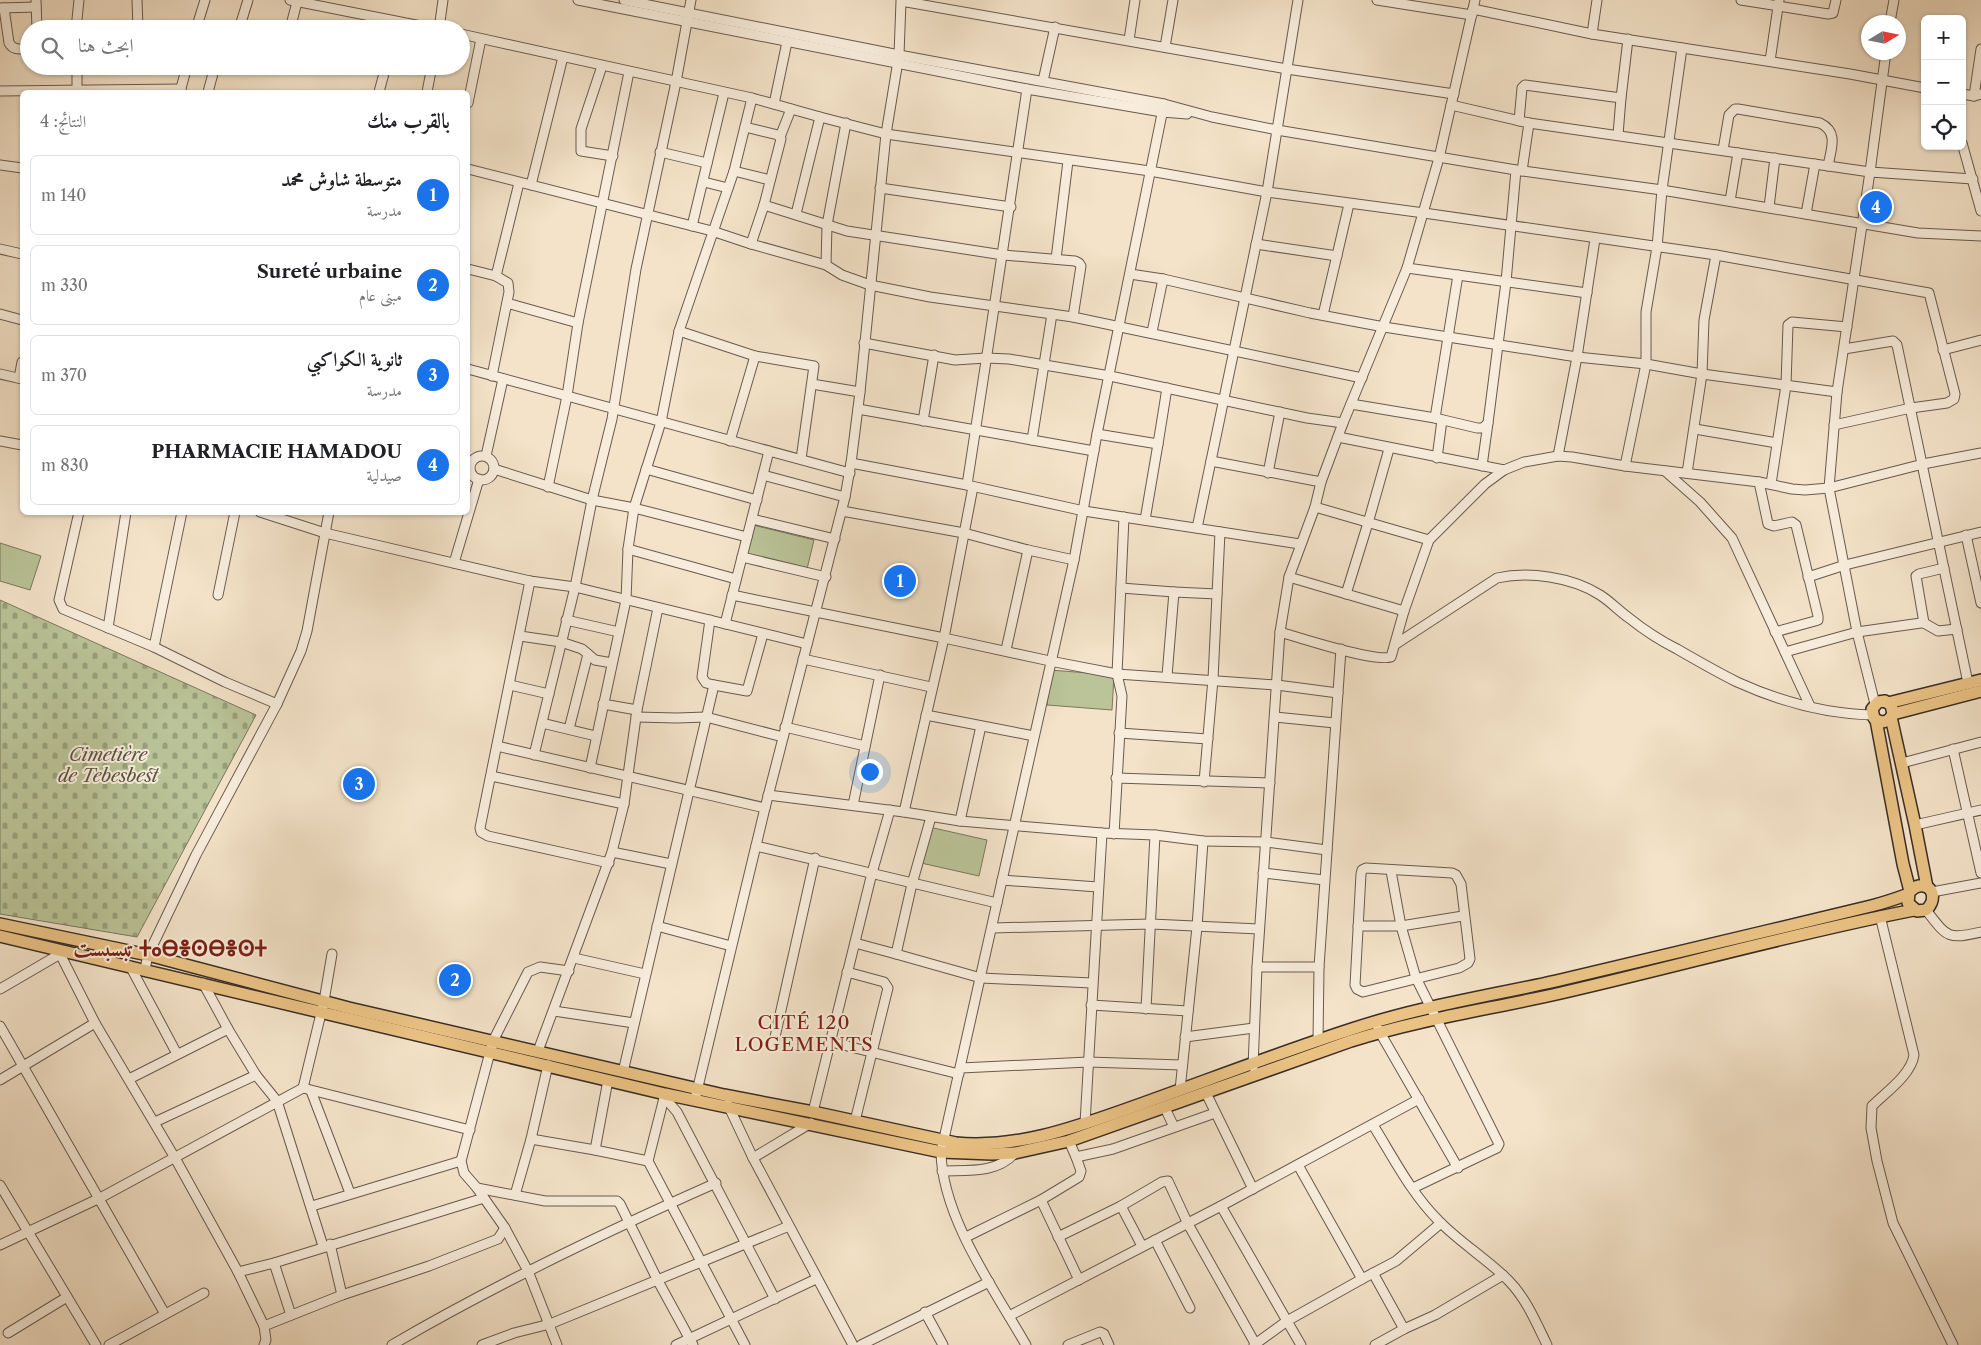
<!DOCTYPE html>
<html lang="ar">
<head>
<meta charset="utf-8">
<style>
	:root { --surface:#fff; --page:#f6f6f6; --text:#202124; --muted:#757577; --line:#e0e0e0; --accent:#1a73e8 }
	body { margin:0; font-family:"Libre Caslon Text",Amiri,"Noto Sans Tifinagh",serif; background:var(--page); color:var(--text); direction:rtl }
	.controls { position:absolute; right:15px; top:15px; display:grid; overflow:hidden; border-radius:8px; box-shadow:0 1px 4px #0004 }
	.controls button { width:45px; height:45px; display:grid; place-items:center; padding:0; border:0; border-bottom:1px solid var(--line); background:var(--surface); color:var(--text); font:25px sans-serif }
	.compass { position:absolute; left:1861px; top:15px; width:45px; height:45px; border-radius:50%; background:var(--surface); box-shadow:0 1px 4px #0004; rotate:80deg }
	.you { position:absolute; left:869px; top:771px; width:18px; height:18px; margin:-12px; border:4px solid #fff; border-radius:50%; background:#1a73e8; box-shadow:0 0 0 8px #1a73e833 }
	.badge { display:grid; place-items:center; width:32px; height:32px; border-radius:50%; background:var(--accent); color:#fff; font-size:16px; font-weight:700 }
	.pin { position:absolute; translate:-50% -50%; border:2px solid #fff; box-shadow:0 1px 5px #0006 }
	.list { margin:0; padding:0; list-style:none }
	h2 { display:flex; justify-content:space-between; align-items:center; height:65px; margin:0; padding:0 20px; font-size:21px }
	h2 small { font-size:16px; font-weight:400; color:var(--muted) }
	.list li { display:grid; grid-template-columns:32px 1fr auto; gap:15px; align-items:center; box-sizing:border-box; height:80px; margin:0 10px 10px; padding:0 10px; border:1px solid var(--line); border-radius:8px }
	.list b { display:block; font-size:19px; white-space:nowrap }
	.list p { margin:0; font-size:16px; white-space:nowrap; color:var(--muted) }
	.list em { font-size:16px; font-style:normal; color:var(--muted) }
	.icon { flex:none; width:28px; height:28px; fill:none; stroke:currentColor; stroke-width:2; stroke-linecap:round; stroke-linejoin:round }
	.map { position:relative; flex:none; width:1981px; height:1345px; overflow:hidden; direction:ltr }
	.search { position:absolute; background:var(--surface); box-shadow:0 1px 4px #0004; left:20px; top:20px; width:450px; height:55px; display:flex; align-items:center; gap:12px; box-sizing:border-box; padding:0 18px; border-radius:28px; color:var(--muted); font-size:19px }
	.panel { position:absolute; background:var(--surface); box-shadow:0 1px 4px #0004; left:20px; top:90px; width:450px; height:425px; border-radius:8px; direction:rtl }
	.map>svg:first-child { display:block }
	.cemetery { fill:url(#cemetery-stones); stroke:#7a7860 }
	.park { fill:#bac498; stroke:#7a7860 }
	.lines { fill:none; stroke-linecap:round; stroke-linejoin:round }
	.minor-casing { stroke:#685a50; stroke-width:11 }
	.major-casing { stroke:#392d27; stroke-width:14 }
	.minor { stroke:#f8eddc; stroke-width:9 }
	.major { stroke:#eac284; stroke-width:11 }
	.labels { text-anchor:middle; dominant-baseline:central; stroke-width:4; stroke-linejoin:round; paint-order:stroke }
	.park-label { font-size:18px; font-style:italic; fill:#595343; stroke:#f8eddc }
	.neighbourhood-label { font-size:19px; letter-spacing:1px; fill:#7a1f14; stroke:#f8eddc }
	.district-label { font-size:22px; font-weight:bold; fill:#7a1f14; stroke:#f8eddc }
</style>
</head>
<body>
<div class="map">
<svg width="1981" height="1345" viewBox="0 0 1981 1345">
	<defs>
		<pattern id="cemetery-stones" width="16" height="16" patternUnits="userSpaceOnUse" patternTransform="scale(1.25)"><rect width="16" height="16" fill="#bac498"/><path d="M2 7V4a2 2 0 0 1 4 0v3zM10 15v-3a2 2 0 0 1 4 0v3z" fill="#98a07c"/></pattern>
	</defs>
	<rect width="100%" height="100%" fill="#f4e3c9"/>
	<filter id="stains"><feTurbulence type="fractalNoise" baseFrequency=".004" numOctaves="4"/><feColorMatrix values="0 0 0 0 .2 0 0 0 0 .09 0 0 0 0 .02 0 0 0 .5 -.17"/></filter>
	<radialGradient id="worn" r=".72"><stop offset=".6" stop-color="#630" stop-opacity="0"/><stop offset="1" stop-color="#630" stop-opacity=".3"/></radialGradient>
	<path class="cemetery" d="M0,600L256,715L137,937L0,914Z"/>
	<g class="park">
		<path d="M753,525L814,540L807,569L746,554Z"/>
		<path d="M0,543L41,556L30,590L0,581Z"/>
		<path d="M1050,670L1114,675L1112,710L1047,705Z"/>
		<path d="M929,827L987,840L979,876L921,863Z"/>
	</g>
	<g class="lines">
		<defs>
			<g id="minor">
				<path d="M36,0L37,29"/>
				<path d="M137,0L138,29"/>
				<path d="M290,0L436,29"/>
				<path d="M578,0L1027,89L1162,112L1187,114"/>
				<path d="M624,0L899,55L1164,104L1212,117L1277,130L1516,170L1662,190L1918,233L1981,236"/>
				<path d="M1377,0L1472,15"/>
				<path d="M1741,0L1828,14L1833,13L1836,0"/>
				<path d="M0,8L36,7"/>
				<path d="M4,8L9,43C14,51 20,49 29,48"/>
				<path d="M1473,9L1592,34L1850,74L1925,88"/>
				<path d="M1890,22L1894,0"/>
				<path d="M76,29L79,0"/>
				<path d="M196,29L205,0"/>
				<path d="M239,29L248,0"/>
				<path d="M290,29L297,2"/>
				<path d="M439,29L443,0"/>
				<path d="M461,34L752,98L820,117"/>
				<path d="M1592,34L1597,0"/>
				<path d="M1129,40L1135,0"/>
				<path d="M1165,47L1173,0"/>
				<path d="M1770,61L1779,0"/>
				<path d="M77,66V90"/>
				<path d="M602,66L581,129V151L613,156"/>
				<path d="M1043,81L1055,27"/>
				<path d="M0,91L181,89"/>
				<path d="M180,92L187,66"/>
				<path d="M208,92L215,66"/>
				<path d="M379,92L386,66"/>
				<path d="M427,92L432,66"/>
				<path d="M1962,94L1974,96L1981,94"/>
				<path d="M1974,96L1981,49"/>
				<path d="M468,103L481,39"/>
				<path d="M774,104L787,42"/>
				<path d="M1451,105L1529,123L1870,172L1973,179"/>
				<path d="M1519,121L1522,88L1525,85L1621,98L1628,39"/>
				<path d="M745,127L778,135L781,139L764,205L751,244"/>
				<path d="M1618,135L1621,98"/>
				<path d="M780,137L791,109"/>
				<path d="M1962,143L1981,211"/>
				<path d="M1723,150L1729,115L1735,109H1738L1820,123C1839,132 1831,149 1828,166"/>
				<path d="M660,152L707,163"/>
				<path d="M0,165L22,168"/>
				<path d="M468,169L712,231L751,244L826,265L842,275L870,285L930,297L1073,317L1362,378"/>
				<path d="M734,171L770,180"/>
				<path d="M1522,171L1529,123"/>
				<path d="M704,182L728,188"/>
				<path d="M531,185L563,57"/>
				<path d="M880,188L1011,207"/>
				<path d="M1730,201L1738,153"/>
				<path d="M764,205L847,231L1003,255L1075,261L1079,263L1081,266L1073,317"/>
				<path d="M1769,207L1775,158"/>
				<path d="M796,214L820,117L886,134L1150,171L1267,192L1424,213L1716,255L1929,293L1955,394L1954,399L1947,403L1911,408L1834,425"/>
				<path d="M1806,214L1815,164"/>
				<path d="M692,226L724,93"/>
				<path d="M1256,244L1337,256"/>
				<path d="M0,249L22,254"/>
				<path d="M1056,259L1068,161"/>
				<path d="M826,265L827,225L846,123"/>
				<path d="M1407,268L1587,293"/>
				<path d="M468,269L496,276L519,183"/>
				<path d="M1130,274L1163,279L1310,313L1384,327L1577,357L1646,364L1702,374L1837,392"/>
				<path d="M507,303L578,323"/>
				<path d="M0,314L22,320"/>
				<path d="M1052,314L1032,440L1094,451"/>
				<path d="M1323,315L1349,204"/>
				<path d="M679,331L755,356L814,366L801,459"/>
				<path d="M1152,332L1163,279"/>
				<path d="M864,343L955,360L986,358L1009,359L1110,376L1307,418L1343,423"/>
				<path d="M1844,349L1893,341L1897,345L1968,683"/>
				<path d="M1943,350L1981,340"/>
				<path d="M468,369L850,473"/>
				<path d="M0,374L22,379"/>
				<path d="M492,376L509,292L508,283L496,276"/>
				<path d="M19,378L22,362"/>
				<path d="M812,384L860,392"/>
				<path d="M1351,404L1435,418L1477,428H1483L1488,423L1506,282L1516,170"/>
				<path d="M858,409L1032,440"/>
				<path d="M1435,418L1458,275"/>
				<path d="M923,421L934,355"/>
				<path d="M1695,429L1777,443"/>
				<path d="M1097,434L1158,444L1167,388"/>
				<path d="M1338,437L1504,470"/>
				<path d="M0,441L22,445"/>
				<path d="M730,441L755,356"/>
				<path d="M486,456L503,379"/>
				<path d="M1558,456L1577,357L1595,239"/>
				<circle cx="482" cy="468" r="12"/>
				<path d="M1437,458L1442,420"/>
				<path d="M1211,461L1321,482"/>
				<path d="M851,463L967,485L1084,511L1300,544"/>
				<path d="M1482,466L1488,423"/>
				<path d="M1625,466L1646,364V312L1657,247L1662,190L1682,48"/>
				<path d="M494,469L592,500L634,508L747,537"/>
				<path d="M646,469L757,500"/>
				<path d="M1665,471L1700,502L1732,538L1810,706"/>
				<path d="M1268,473L1280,412"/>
				<path d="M1687,473L1702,374L1704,320L1716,255"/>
				<path d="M763,475L845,497"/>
				<path d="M1759,482L1768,524L1774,526L1792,522L1796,525L1818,616V620L1815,621L1775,632"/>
				<path d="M1771,484L1786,385L1788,325L1792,322L1847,327"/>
				<path d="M967,485C987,353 1008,221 1027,89"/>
				<path d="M548,487L567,396L578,323L629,72"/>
				<path d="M973,487L944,638L1050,661L1117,674L1277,685L1338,693"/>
				<path d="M1315,507L1429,540"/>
				<path d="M842,511L964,533L1028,550L1074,560"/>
				<path d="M79,512L59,600L63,609L154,647L225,682L277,704"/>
				<path d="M260,512L325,533L530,581L575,587L807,644"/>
				<path d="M752,519L835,539"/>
				<path d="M1145,520L1158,444"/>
				<path d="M1197,528L1267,192L1298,0"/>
				<path d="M1966,535L1981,603"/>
				<path d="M628,549L736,579"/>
				<path d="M742,557L826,577"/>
				<path d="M454,563L479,479"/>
				<path d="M1289,577L1404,611"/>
				<path d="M1808,577L1845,565L1981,532"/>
				<path d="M530,581L480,828L481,832L488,836L609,863"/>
				<path d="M1121,588L1174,592L1167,676"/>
				<path d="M1174,592L1217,594"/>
				<path d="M1346,594L1368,523L1389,449"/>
				<path d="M218,595L235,512"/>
				<path d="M732,595L944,638L904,812"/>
				<path d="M566,620L619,632"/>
				<path d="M1924,623L1916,576L1919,574L1944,568"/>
				<path d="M725,624L769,451"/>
				<path d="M108,628L126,512"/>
				<path d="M1280,632C1300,638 1374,662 1391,657L1404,611L1429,540L1485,484L1504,470L1524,462L1558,456L1572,457L1625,466L1759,482L1792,489L1805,490L1829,488L1923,464L1981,453"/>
				<path d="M520,636L561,642L582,649L595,660L612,663"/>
				<path d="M1396,644L1497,578C1529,571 1572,577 1600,595C1611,602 1619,611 1629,618C1644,630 1661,641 1677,649C1696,660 1717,672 1737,682C1779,701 1826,714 1872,715"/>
				<path d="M154,647L182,512"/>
				<path d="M1006,650L1028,550"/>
				<path d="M1785,652L1857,632L1921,623H1924L1938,631L1957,629"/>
				<path d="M803,659L931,687"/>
				<path d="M510,685L549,694"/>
				<path d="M714,685L747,691L763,634"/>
				<path d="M603,704L637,710"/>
				<path d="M1875,704L1857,632L1829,488L1837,392L1870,172L1886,52"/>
				<path d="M926,715L1034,736"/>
				<path d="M636,717L677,718L706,717L783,737"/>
				<path d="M1275,717L1335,723"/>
				<path d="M542,723L596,736"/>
				<path d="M785,727L865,746"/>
				<path d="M569,729L588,654"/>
				<path d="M1119,733L1208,739"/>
				<path d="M497,746L765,808"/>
				<path d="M1953,749L1981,873"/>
				<path d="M534,755L575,587L592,500L612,419L636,269L676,82L691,0"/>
				<path d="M1902,763L1981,742"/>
				<path d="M590,768L626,600L628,549L634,508L661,422L679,331L734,171L752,98"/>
				<path d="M491,776L624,804"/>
				<path d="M1116,778L1270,783"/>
				<path d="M1204,782L1213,679L1220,532"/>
				<path d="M768,795L904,812L960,821L1102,833L1155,835L1203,841L1266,842L1327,850"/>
				<path d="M853,805L880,675"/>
				<path d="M960,821L981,726"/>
				<path d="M1915,825L1981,810"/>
				<path d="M1114,834L1122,696L1117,674L1124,517"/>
				<path d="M756,846L997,903"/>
				<path d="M612,852L671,864"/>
				<path d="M1366,868L1452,873L1456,875L1461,884L1470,959L1468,963L1459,968L1363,992L1357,989L1355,985L1361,874L1362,870Z"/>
				<path d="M1391,871L1401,926L1416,978L1499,1144L1497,1148L1413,1188"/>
				<path d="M1263,873L1324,880"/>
				<path d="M1002,880L1098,887"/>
				<path d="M1932,892L1981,883"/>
				<path d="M1926,910C1947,937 1947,940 1981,932"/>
				<path d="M1880,916L1914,1055C1911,1075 1886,1092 1872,1106L1871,1128L1877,1161L1893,1223L1953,1345"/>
				<path d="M657,926L731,946"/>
				<path d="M1358,926H1401L1463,916"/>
				<path d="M992,928L1151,924L1259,929"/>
				<path d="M855,943L896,954L912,884L931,817"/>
				<path d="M58,950L95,1023L175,1158L238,1272L264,1326L266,1340L264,1345"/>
				<path d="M896,954L981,978L1092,983"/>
				<path d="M574,958L645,974"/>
				<path d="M130,966L177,1054"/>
				<path d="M1257,967H1319"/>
				<path d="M145,969L148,955L196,855L277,704L301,651L307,631L329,512"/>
				<path d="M847,972L884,982L888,988L855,1121"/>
				<path d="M203,983L228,1029L256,1075L277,1101L323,1246"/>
				<path d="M0,989L60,954"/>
				<path d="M1091,1005L1188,1011"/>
				<path d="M1146,1009L1155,835"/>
				<path d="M554,1011L634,1023"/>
				<path d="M0,1026L165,1314"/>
				<path d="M1378,1029L1458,1168"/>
				<path d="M1185,1037L1254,1028"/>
				<path d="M1318,1041L1319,967L1341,649"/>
				<path d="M831,1042L959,1074"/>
				<path d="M773,1046L815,858"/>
				<path d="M538,1051L612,852L624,804L637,710L658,608"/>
				<path d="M1253,1067L1257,967L1280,632L1289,577L1315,507L1321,482L1343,423L1407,268L1439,158L1475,0"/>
				<path d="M961,1068L1088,1062L1182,1065"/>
				<path d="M623,1072L714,685L706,683L702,677L710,620"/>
				<path d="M129,1079L228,1029"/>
				<path d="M0,1080L95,1023"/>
				<path d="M303,1088L324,1001L332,954"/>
				<path d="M1180,1090L1197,927L1203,841"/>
				<path d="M311,1091L350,1193"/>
				<path d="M1206,1093L1253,1189"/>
				<path d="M665,1094L648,1161L745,1345"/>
				<path d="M696,1095L765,808L845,497L851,463L860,392L886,134L899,55L901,1L1287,69L1454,94"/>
				<path d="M664,1097L677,1112L775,1299"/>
				<path d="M728,1105L753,1158L853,1345"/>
				<path d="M1165,1108L1174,1127"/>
				<path d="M813,1112L872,873L890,810"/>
				<path d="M155,1122L256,1075"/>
				<path d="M1085,1123L1102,833"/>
				<path d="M1373,1125C1393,1157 1411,1193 1438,1220C1459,1242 1486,1258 1508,1280C1526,1298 1536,1322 1547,1345"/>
				<path d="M531,1139L595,1150L648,1161"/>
				<path d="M1069,1141L1076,1157L1113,1149L1215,1113"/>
				<path d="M595,1150L608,1080"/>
				<path d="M753,1158L811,1123"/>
				<path d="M1298,1165L1362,1279"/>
				<path d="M942,1171C968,1170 996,1174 1015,1153"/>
				<path d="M0,1185L96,1345"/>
				<path d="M477,1188L545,1201H617L620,1204L658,1281L693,1345"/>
				<path d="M515,1195L531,1139L548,1065"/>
				<path d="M1041,1200L1079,1280"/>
				<path d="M312,1206L461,1161"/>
				<path d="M1121,1206L1142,1246"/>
				<path d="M1221,1206L1287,1321L1254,1345"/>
				<path d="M966,1237L1041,1200L1079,1177L1081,1171L1076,1157"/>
				<path d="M1058,1237L1121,1206L1162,1182L1168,1181L1188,1224L1256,1345"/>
				<path d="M1155,1240L1190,1308"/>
				<path d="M330,1244L342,1295"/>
				<path d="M0,1245L100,1198L303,1088L470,1130"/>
				<path d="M274,1263L291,1315"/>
				<path d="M238,1272L274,1263L484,1198"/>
				<path d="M1373,1273L1404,1329"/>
				<path d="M925,1312L943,1345"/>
				<path d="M1009,1316L1221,1206L1419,1099"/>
				<path d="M264,1326L342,1295L429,1266L498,1239L505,1228"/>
				<path d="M8,1333L67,1297"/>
				<path d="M109,1345L204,1293"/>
				<path d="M392,1345C496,1284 605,1232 716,1183"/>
				<path d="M482,1345L514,1333L550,1324L789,1226"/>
				<path d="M557,1345L528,1271L505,1228L477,1188L464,1173L461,1161L493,1041L528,972L540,967L569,971"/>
				<path d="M676,1345L816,1279"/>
				<path d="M861,1345L989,1282"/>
				<path d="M1026,1345C994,1289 942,1217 941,1152L1074,560L1097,434L1164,104"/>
				<path d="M1068,1345L1100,1332L1104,1334L1109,1345"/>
				<path d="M1301,1345L1287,1321L1362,1279L1396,1261L1441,1223"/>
				<path d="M1375,1345L1404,1329L1435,1315L1503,1275"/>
			</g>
			<g id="major">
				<path d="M1888,703L1981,680"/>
				<path d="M1893,714L1891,705L1885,701L1878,702L1872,709L1874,718C1880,724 1889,723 1893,714L1981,691"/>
				<path d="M1891,717L1915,825L1927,887"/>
				<path d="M1876,720L1903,864L1910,891"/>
				<path d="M0,924L148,955L349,1008L724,1095L813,1112L956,1143C1021,1149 1081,1125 1141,1104C1211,1079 1281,1052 1352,1029C1418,1007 1488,996 1556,981C1661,957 1766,931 1871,906C1883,903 1895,899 1906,895C1911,892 1912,887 1919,886C1935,884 1936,902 1926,910L1917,911L1908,903L1909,893"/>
				<path d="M0,936L665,1094L941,1152L992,1154L1015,1153L1069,1141L1351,1041C1420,1019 1491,1009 1561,993C1679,966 1795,933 1914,910"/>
			</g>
		</defs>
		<use href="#minor" class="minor-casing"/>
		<use href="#major" class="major-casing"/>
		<use href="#minor" class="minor"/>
		<use href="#major" class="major"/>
	</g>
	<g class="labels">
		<g class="park-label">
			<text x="108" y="755">Cimetière<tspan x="108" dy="21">de Tebesbest</tspan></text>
		</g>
		<g class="neighbourhood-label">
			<text x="804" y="1022">CITÉ 120<tspan x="804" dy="22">LOGEMENTS</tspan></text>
		</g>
		<g class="district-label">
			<text x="170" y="948">تبسبست ⵜⴰⴱⴻⵙⴱⴻⵙⵜ</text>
		</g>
	</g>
	<rect width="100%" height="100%" filter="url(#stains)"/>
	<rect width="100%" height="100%" fill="url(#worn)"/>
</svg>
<div class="controls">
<button>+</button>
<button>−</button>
<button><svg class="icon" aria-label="locate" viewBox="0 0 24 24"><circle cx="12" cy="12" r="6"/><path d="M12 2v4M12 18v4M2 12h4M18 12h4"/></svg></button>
</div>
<svg class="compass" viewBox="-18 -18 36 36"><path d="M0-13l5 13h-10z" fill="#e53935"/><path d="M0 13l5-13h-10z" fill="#757577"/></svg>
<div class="you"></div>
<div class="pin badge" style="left:900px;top:581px">1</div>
<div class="pin badge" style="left:455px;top:980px">2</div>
<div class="pin badge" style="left:359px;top:784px">3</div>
<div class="pin badge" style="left:1876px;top:207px">4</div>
<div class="search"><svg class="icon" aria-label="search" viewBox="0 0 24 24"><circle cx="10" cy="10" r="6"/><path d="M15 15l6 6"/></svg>ابحث هنا</div>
<section class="panel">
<h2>بالقرب منك<small>النتائج: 4</small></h2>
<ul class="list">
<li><span class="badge">1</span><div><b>متوسطة شاوش محمد</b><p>مدرسة</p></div><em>140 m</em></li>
<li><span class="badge">2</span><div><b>Sureté urbaine</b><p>مبنى عام</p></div><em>330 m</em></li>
<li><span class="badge">3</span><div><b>ثانوية الكواكبي</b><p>مدرسة</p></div><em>370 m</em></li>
<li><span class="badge">4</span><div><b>PHARMACIE HAMADOU</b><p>صيدلية</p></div><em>830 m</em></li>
</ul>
</section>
</div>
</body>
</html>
